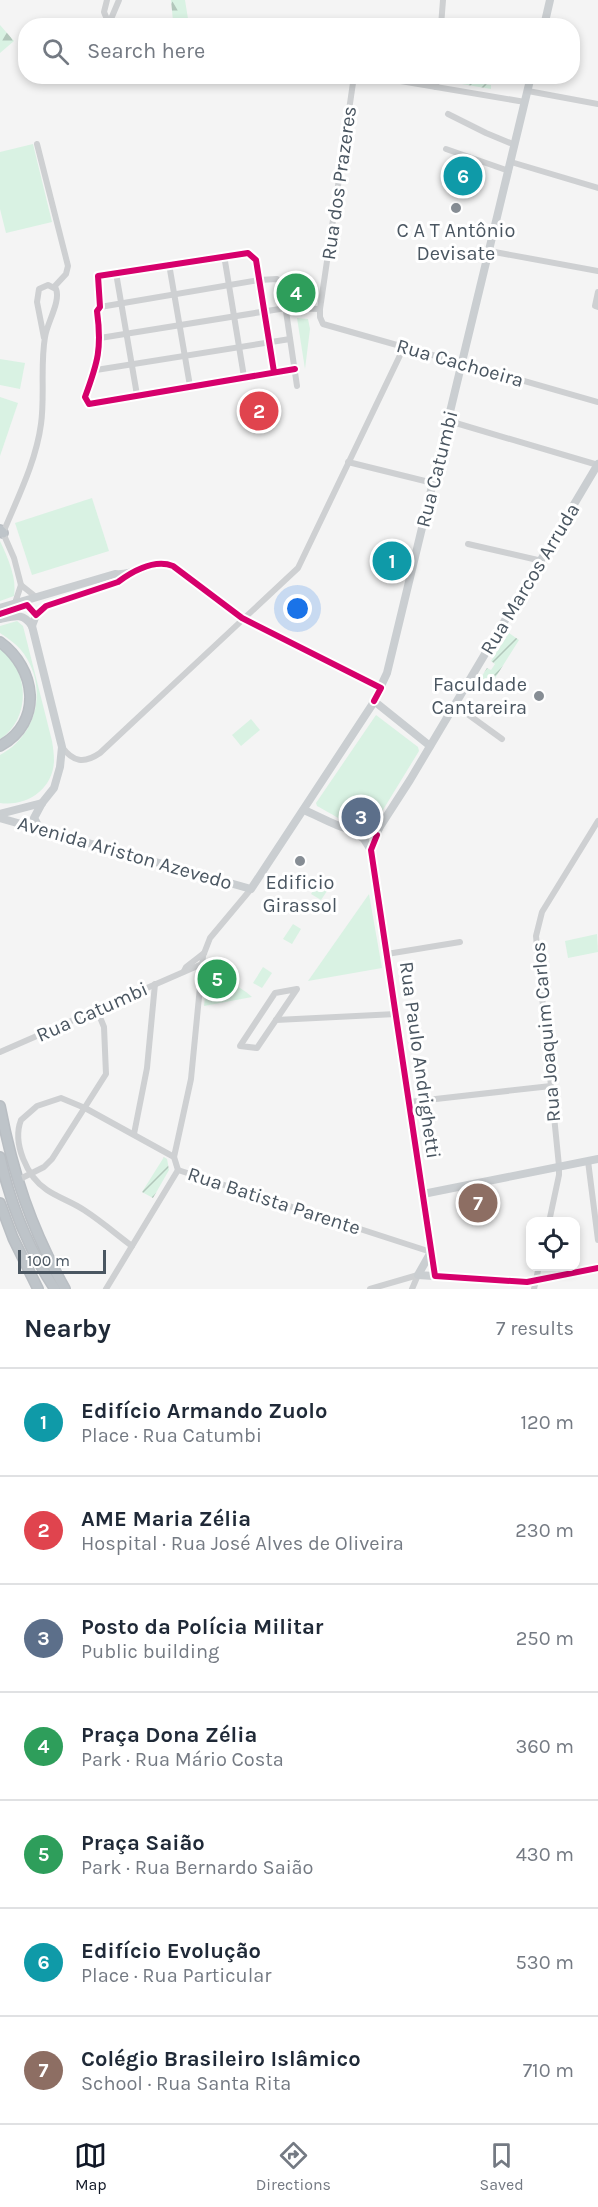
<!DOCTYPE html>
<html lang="en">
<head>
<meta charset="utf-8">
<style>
	:root { --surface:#fff; --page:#f6f6f7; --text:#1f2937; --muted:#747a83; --line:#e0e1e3; --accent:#111827 }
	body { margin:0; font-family:Karla,sans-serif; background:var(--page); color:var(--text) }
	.controls { position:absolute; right:18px; bottom:18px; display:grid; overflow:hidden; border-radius:12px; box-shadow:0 3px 9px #0003 }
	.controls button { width:54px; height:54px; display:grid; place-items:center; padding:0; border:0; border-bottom:2px solid var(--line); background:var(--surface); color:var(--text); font:30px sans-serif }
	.scale { position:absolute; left:18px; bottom:15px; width:88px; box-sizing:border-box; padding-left:6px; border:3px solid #4a5661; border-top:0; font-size:16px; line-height:21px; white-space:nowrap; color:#4a5661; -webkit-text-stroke:4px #fff; paint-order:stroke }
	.you { position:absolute; left:298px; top:609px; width:21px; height:21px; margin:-15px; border:4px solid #fff; border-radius:50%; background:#1a73e8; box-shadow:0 0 0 9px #1a73e833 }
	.badge { display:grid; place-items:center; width:39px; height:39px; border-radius:50%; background:var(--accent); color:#fff; font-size:20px; font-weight:700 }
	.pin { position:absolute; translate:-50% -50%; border:3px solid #fff; box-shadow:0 2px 6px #0006 }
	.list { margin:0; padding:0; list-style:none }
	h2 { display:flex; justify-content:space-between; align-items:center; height:78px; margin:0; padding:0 24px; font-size:26px }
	h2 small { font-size:20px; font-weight:400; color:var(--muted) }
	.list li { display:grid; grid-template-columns:39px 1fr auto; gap:18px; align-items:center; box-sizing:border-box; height:108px; padding:0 24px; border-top:2px solid var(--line) }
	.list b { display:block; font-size:22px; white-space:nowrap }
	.list p { margin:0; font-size:20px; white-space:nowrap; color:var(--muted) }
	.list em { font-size:20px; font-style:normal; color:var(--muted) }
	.icon { flex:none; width:33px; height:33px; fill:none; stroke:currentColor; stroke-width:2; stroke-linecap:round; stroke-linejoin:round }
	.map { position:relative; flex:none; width:598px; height:1289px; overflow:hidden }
	.search { position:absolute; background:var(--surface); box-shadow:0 3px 9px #0003; left:18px; right:18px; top:18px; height:66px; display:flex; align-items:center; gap:15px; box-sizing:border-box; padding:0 21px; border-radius:24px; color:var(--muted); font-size:22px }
	.sheet { height:834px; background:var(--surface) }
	nav { display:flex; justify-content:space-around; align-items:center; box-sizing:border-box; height:84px; border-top:2px solid var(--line); background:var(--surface); font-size:16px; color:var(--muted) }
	nav a { display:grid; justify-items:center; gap:3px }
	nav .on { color:var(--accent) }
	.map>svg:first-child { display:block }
	.green { fill:#d9f2e3 }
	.forest { fill:url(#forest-firs) }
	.garden { fill:url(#garden-furrows) }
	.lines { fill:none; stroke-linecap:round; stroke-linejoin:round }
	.highway-casing { stroke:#b9bec3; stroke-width:12 }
	.minor { stroke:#ced0d2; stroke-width:6 }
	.major { stroke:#caced1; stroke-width:8 }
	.highway { stroke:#bec4c9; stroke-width:9 }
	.cycleway-casing { stroke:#fff; stroke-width:10 }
	.cycleway { stroke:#d6006c; stroke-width:6 }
	.poi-dot { fill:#868d94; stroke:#fff; stroke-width:2 }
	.labels { text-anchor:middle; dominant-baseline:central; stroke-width:6; stroke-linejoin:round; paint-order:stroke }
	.street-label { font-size:20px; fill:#4a5661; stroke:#fff }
	.poi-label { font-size:20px; fill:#4a5661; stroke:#fff }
</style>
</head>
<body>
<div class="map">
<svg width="598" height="1289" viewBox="0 0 598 1289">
	<defs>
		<pattern id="forest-firs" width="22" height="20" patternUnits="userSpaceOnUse" patternTransform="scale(1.5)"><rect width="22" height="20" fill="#d9f2e3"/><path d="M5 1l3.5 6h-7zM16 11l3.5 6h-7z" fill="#b2c7bb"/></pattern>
		<pattern id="garden-furrows" width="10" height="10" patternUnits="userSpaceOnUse" patternTransform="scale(1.5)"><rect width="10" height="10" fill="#d9f2e3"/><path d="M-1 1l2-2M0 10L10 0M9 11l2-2" fill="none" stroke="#b2c7bb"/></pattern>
	</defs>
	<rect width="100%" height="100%" fill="#f4f4f4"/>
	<g class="green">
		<path d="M33,144L52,222L6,233L0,209V152Z"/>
		<path d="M297,318L308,319L310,329L305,369Z"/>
		<path d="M0,359L25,363L20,389L0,385Z"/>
		<path d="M0,397L18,403L0,456Z"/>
		<path d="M92,498L109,551L32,575L15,523Z"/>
		<path d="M0,541C8,558 17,578 14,596L0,601Z"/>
		<path d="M17,621L23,626L52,741C53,747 54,754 54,761C53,789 27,807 0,803V755C37,736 48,688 24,654C18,645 9,639 0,633V626Z"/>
		<path d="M0,649C30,670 31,719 0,739Z"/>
		<path d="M376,715L418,747L419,751L378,818C360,836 335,815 317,806L316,803Z"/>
		<path d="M251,719L260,730L241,746L232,735Z"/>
		<path d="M321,879L331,885L321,900L311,894Z"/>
		<path d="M369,894L382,968L308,981Z"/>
		<path d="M293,924L301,929L292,944L283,939Z"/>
		<path d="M597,934L598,952L568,958L565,941Z"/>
		<path d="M208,967L246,992L252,997L204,1006Z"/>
		<path d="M263,967L272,973L262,988L253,983Z"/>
	</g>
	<g class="forest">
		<path d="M171,0H185L189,25H171L173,21Z"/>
		<path d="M0,25L14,41L0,53Z"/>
	</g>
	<g class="garden">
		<path d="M438,77L491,85V89L438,80Z"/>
		<path d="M509,633L519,640L487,691L477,684L487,668L491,670L495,664L491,661Z"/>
		<path d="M164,1157L167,1159L169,1170L153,1198L142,1192Z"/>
	</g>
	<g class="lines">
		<defs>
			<g id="highway">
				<path d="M0,530L3,533"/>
				<path d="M0,642C36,668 44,722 0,746"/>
				<path d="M0,1106C13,1174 31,1228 65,1289"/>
				<path d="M0,1157C10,1203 29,1250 55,1289"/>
				<path d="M0,1203L13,1238L38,1289"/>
			</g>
		</defs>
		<use href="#highway" class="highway-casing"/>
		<g class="minor">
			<path d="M107,0L104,12L109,24"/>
			<path d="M108,26L119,0"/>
			<path d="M441,26L443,0"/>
			<path d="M354,76L320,309V317L323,324L598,402"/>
			<path d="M371,76L525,102"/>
			<path d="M436,87L437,76"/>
			<path d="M528,91L598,104"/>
			<path d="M448,114L486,133L515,145"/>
			<path d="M37,144L68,266L66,274L54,287"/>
			<path d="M446,149L509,171"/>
			<path d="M511,162L598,188"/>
			<path d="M489,251L598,271"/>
			<path d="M224,255L244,377"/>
			<path d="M169,264L190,386"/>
			<path d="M116,273L137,395"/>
			<path d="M598,292L595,306L598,307"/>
			<path d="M100,307L259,280L277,279L282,284L297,386"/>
			<path d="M100,338L286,308L320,309"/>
			<path d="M96,370L290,339"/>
			<path d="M274,372L256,260L248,253L98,276L100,307L97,311C102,348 98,362 85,397L89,404L295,369"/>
			<path d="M449,421L598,465"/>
			<path d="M348,462L433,483"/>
			<path d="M468,544L542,561"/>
			<path d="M36,597L21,585L14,558L3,533C17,499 36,462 41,424C45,396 40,366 45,337C47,323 61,301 56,289L48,285L39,289L37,302L44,338"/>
			<path d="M15,603L21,585"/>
			<path d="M455,705L502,739"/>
			<path d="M62,747C73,762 84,764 100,753L298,568L404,347"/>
			<path d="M387,954L460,942"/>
			<path d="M184,971L186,967L204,953"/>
			<path d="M297,989L257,1048L240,1046L275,993Z"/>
			<path d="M276,1020L396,1014"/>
			<path d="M0,1052L202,964"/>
			<path d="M409,1102L551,1086"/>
			<path d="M134,1134L147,1068L155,984"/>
			<path d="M174,1157L191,1079L203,956L210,938L251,889"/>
			<path d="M588,1161L598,1240"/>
			<path d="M178,1170L431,1252"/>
			<path d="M18,1180L44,1167L52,1159L106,1074L104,1027L97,1010"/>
			<path d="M549,1222L559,1175V1166L536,936L542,912L598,821"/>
			<path d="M132,1246C116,1234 101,1221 84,1210C72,1202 59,1198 47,1190C27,1177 12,1143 21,1120L37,1106L61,1098L85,1108L174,1157L178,1170"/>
			<path d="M106,1289L178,1170"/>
			<path d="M370,1289L418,1275"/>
			<path d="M412,1289L418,1275"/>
			<path d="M534,1289L539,1266"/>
		</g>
		<g class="major">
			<path d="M544,26L550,0"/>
			<path d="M0,608L115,574C139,576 152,557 173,566L242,618L381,688"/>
			<path d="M0,619C14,616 23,612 32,626L62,747L60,767L54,788L42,803L34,818L40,829"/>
			<path d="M32,626L36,615L46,606L118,582L128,575"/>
			<path d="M374,701L430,746"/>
			<path d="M304,810C326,819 354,839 379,828"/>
			<path d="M0,814L42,803"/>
			<path d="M0,818L251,889L372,705L387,673L531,76"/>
			<path d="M353,831L364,839L371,850L435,1276"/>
			<path d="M371,850L379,828L410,780L598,464"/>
			<path d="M423,1194L598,1159"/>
			<path d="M431,1252L418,1275L527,1282L598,1268"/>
		</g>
		<use href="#highway" class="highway"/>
		<defs>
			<g id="cycleway">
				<path d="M274,372L256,260L248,253L98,276L100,307L97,311C102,348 98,362 85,397L89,404L295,369"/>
				<path d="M0,614L27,605L36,615L46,606L118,582C133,571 155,559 173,566L242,618L381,688L374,701"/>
				<path d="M377,835L371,850L435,1276L527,1282L598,1268"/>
			</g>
		</defs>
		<use href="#cycleway" class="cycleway-casing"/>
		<use href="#cycleway" class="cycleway"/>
	</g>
	<g class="poi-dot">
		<circle cx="456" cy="208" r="6"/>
		<circle cx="539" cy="696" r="6"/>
		<circle cx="300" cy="861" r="6"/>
	</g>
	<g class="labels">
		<g class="street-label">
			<text transform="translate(339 183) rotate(-82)">Rua dos Prazeres</text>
			<text transform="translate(460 363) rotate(16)">Rua Cachoeira</text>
			<text transform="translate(437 469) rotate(-76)">Rua Catumbi</text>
			<text transform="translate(530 579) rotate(-59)">Rua Marcos Arruda</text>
			<text transform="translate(125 853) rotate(16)">Avenida Ariston Azevedo</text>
			<text transform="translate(92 1012) rotate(-24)">Rua Catumbi</text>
			<text transform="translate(546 1032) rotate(-95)">Rua Joaquim Carlos</text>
			<text transform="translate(420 1060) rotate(82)">Rua Paulo Andrighetti</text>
			<text transform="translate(274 1201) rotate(18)">Rua Batista Parente</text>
		</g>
		<g class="poi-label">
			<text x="456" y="230">C A T Antônio<tspan x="456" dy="23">Devisate</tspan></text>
			<text x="527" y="684" text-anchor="end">Faculdade<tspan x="527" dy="23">Cantareira</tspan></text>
			<text x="300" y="882">Edificio<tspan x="300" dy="23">Girassol</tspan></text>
		</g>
	</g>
</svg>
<div class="controls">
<button><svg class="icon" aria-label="locate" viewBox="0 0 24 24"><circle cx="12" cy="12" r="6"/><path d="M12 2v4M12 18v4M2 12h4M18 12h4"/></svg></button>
</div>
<div class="scale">100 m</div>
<div class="you"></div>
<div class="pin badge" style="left:392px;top:561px;background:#0f9aa8">1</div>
<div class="pin badge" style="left:259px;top:411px;background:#e0444e">2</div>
<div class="pin badge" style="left:361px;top:817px;background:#5c6f8a">3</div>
<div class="pin badge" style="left:296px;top:293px;background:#2e9e5b">4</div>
<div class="pin badge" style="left:217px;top:979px;background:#2e9e5b">5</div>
<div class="pin badge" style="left:463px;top:176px;background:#0f9aa8">6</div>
<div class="pin badge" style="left:478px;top:1203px;background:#8d6e63">7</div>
<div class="search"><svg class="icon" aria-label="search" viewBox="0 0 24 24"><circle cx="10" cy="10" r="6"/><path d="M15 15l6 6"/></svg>Search here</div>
</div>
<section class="sheet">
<h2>Nearby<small>7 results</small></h2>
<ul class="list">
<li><span class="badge" style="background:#0f9aa8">1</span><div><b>Edifício Armando Zuolo</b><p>Place · Rua Catumbi</p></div><em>120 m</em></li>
<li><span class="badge" style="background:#e0444e">2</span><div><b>AME Maria Zélia</b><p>Hospital · Rua José Alves de Oliveira</p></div><em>230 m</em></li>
<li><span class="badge" style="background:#5c6f8a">3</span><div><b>Posto da Polícia Militar</b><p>Public building</p></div><em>250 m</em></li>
<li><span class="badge" style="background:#2e9e5b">4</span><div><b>Praça Dona Zélia</b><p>Park · Rua Mário Costa</p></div><em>360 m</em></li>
<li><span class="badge" style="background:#2e9e5b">5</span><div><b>Praça Saião</b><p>Park · Rua Bernardo Saião</p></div><em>430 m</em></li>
<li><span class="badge" style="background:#0f9aa8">6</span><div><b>Edifício Evolução</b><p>Place · Rua Particular</p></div><em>530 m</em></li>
<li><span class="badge" style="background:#8d6e63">7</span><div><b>Colégio Brasileiro Islâmico</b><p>School · Rua Santa Rita</p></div><em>710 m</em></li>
</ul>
</section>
<nav>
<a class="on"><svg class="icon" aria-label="map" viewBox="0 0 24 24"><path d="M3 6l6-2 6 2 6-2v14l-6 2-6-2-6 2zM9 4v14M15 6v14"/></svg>Map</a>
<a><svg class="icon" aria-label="directions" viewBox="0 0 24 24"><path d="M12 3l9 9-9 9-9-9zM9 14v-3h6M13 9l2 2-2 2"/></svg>Directions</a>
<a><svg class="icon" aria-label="saved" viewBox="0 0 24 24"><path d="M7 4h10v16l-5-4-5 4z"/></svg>Saved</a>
</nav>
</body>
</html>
